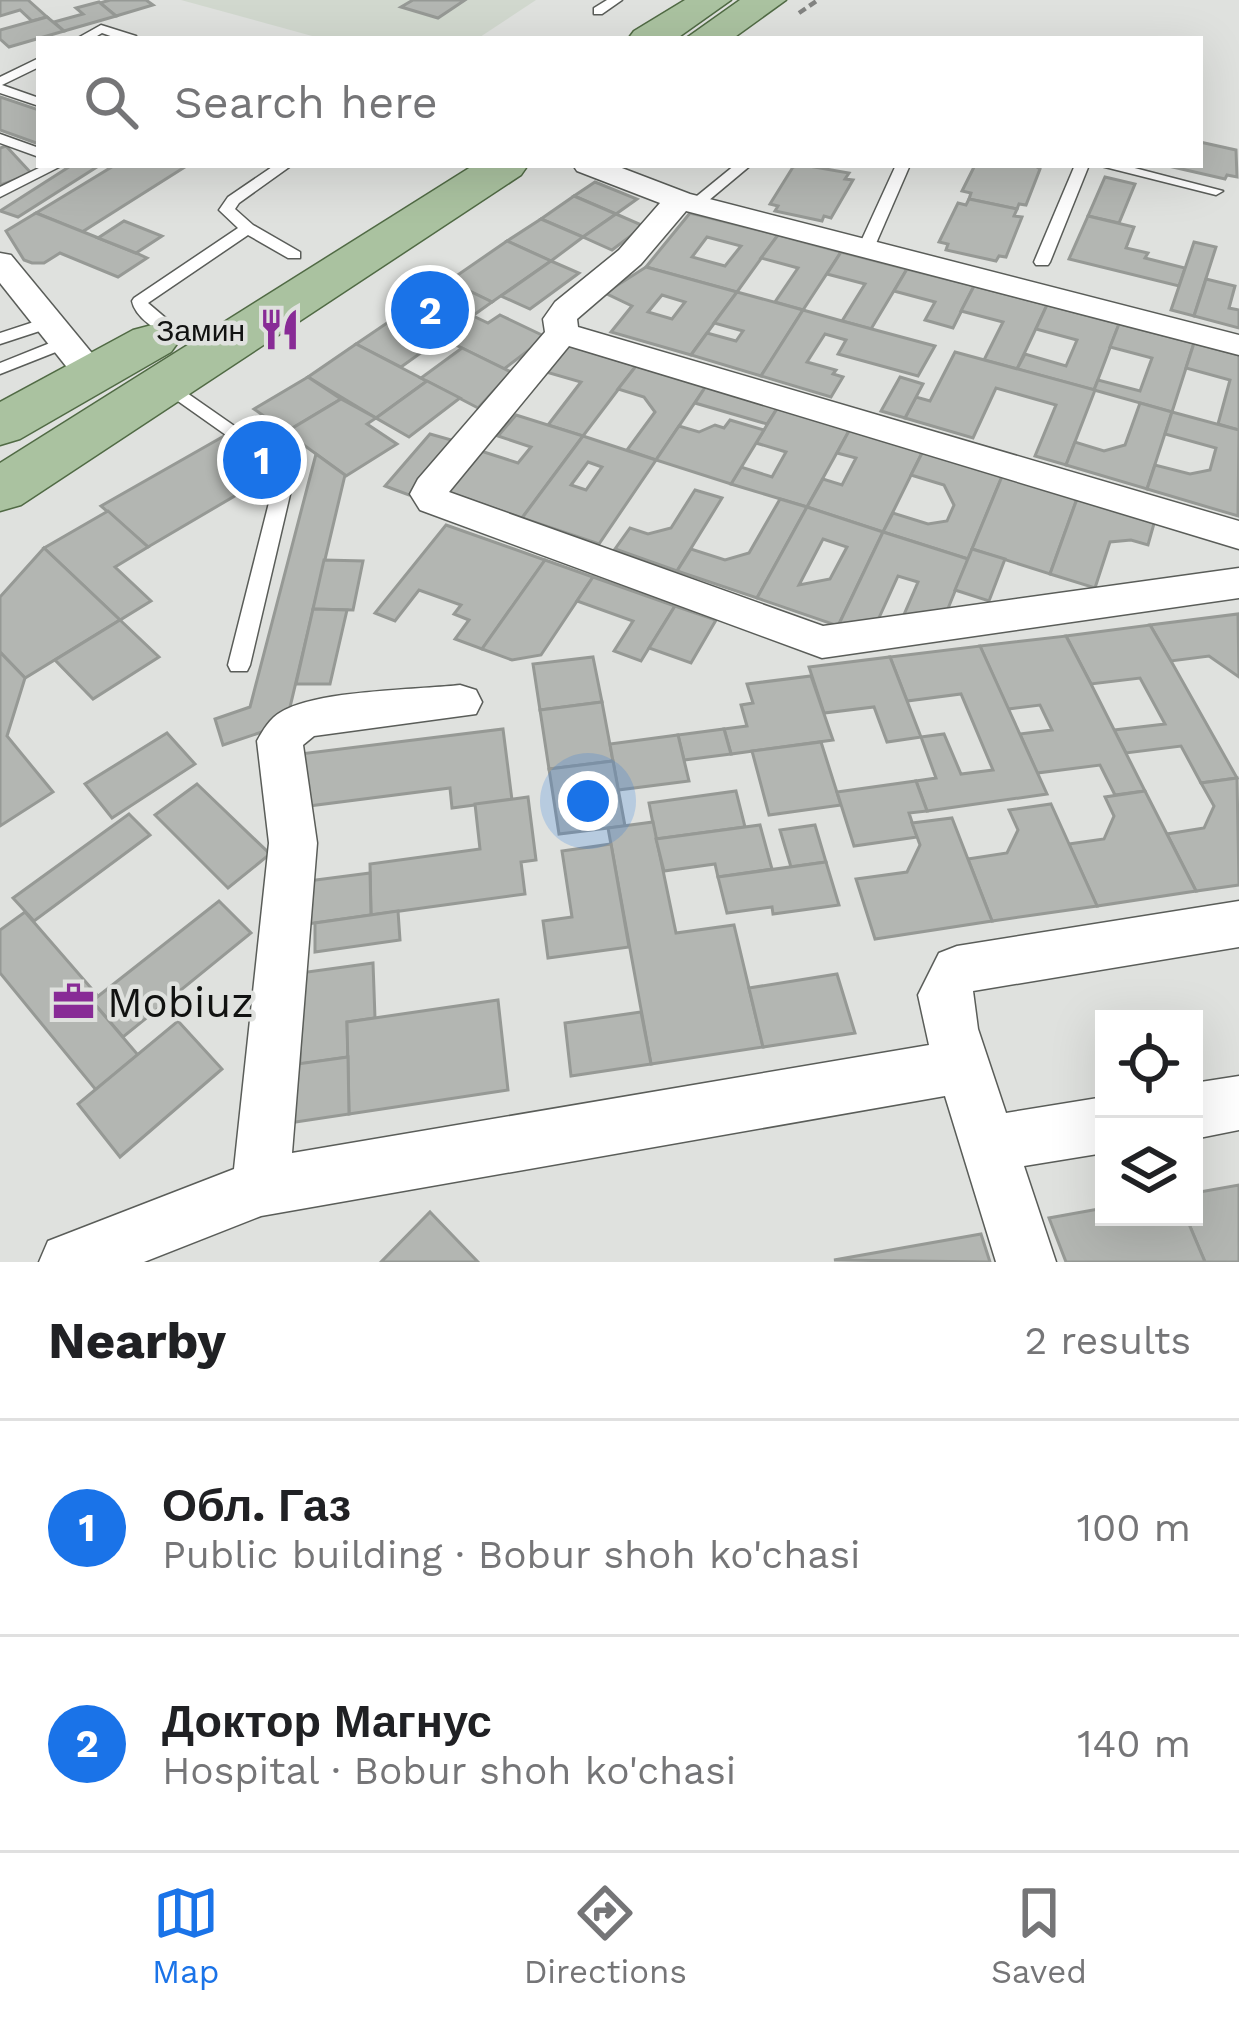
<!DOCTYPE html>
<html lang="en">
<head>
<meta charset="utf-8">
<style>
	:root { --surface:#fff; --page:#f2f2f2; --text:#202124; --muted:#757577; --line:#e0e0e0; --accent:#1a73e8 }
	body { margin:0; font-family:"Work Sans",sans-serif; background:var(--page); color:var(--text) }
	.controls { position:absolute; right:36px; bottom:36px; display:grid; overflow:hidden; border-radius:0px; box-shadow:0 12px 48px #0002 }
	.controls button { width:108px; height:108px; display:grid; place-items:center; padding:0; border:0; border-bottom:3px solid var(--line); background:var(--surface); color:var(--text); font:60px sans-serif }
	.you { position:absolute; left:588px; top:801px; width:42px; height:42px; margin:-30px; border:9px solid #fff; border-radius:50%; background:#1a73e8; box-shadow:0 0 0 18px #1a73e833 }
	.badge { display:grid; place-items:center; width:78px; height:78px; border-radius:50%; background:var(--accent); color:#fff; font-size:39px; font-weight:700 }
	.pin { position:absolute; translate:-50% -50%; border:6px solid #fff; box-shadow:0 3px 12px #0006 }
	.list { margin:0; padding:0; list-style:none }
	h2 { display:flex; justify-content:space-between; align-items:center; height:156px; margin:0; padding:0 48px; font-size:51px }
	h2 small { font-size:39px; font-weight:400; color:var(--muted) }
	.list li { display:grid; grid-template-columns:78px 1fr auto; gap:36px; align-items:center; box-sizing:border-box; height:216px; padding:0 48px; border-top:3px solid var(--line) }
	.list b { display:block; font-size:45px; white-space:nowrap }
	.list p { margin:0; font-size:39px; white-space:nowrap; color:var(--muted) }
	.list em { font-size:39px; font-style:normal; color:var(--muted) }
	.icon { flex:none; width:66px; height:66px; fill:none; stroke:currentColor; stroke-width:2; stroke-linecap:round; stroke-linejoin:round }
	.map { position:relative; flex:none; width:1239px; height:1262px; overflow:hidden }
	.search { position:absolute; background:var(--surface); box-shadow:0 12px 48px #0002; left:36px; right:36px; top:36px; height:132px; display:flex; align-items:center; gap:30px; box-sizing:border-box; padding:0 42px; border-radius:0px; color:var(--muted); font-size:45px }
	.sheet { height:588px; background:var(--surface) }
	nav { display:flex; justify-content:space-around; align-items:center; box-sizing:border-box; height:168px; border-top:3px solid var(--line); background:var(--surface); font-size:33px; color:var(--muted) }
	nav a { display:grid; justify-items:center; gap:6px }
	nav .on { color:var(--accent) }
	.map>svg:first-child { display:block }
	.built { fill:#d1d8ce }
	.building { fill:#b3b6b2; stroke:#969995; stroke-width:3; fill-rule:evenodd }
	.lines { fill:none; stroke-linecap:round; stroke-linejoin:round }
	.service-casing { stroke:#5a5d59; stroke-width:3 }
	.minor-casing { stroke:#5a5d59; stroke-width:3 }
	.primary-casing { stroke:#506a44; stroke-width:3 }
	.path { stroke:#828381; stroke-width:4.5; stroke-dasharray:8 4.5; stroke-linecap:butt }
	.service { fill:#fff; fill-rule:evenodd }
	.minor { fill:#fff; fill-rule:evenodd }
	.primary { fill:#aac2a0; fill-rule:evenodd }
	.labels { text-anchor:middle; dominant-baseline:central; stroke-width:9; stroke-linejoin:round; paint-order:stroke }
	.far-poi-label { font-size:30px; fill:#111211; stroke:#dfe1de; text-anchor:end }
	.near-poi-label { font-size:42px; fill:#111211; stroke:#dfe1de; text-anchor:start }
</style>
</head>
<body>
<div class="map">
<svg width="1239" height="1262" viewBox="0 0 1239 1262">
	<rect width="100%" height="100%" fill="#dfe1de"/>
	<path class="built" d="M181,0H536L477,39H323Z"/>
	<g class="building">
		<path d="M0,0H28L47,17L32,21L20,10L0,16Z"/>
		<path d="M110,0H146L153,5L116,16L100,3Z"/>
		<path d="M413,0H465L438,18L401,7Z"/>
		<path d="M99,2L116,16L64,31L54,22L83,14L76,8Z"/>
		<path d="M47,17L64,31L9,47L0,39V30Z"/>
		<path d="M0,97L39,110V144L0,130Z"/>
		<path d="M1200,142L1236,150L1237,177L1227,175L1225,179L1164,165H1200Z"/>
		<path d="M6,146L32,174L0,185V148Z"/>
		<path d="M72,165H100L18,217L0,211Z"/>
		<path d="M115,165H188L82,232L36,213Z"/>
		<path d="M803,165L849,173L845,179L853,180L831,218L824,216L822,221L775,211L778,206L770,204L793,167Z"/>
		<path d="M975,165H1034L1040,169L1026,205L1019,204L1017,209L969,199L971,193L962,191Z"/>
		<path d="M1105,177L1135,184L1119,223L1088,216Z"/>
		<path d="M595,182L637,199L616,214L574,196Z"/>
		<path d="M574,196L616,214L583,237L541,219Z"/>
		<path d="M969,199L1017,209L1014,216L1022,217L1006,257L999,256L996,261L946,250L948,244L939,242L958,203L966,205Z"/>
		<path d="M36,213L136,253L147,258L118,277L60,253L44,263H32L24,260L6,231Z"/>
		<path d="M690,213L778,235L737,292L646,267ZM707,237L741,246L725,266L692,257Z"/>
		<path d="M616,214L644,226L612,250L583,237Z"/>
		<path d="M1088,216L1134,227L1126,248L1148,253L1145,258L1185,268L1179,286L1069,259Z"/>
		<path d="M541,219L583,237L551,261L507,241Z"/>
		<path d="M124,221L162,236L136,253L98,238Z"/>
		<path d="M778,235L841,252L803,310L775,302L798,268L761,258Z"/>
		<path d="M507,241L551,261L492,302L449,281Z"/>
		<path d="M1194,242L1216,247L1194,316L1171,310Z"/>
		<path d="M841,252L907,269L871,329L842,321L865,284L827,274Z"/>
		<path d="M551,261L579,273L530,309L501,296Z"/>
		<path d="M646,267L737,292L691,355L611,332L632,306L605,293ZM662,295L685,302L672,319L648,312Z"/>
		<path d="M907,269L974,286L953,328L925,320L935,302L894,291Z"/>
		<path d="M1206,279L1235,286L1229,308L1239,310V328L1194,316Z"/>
		<path d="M449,281L492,302L401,367L356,344Z"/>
		<path d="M974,286L1047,305L1017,369L984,360L1003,322L961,311Z"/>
		<path d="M737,292L803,310L761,376L691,355L707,333L736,341L743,331L714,323Z"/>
		<path d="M1047,305L1119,324L1094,390L1017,369L1025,354L1066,366L1077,340L1036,329Z"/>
		<path d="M803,310L842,321L935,346L918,376L838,354L846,340L825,334L807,362L836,370L833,374L843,377L831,397L761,376Z"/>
		<path d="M500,315L546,337L504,369L442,338L473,316L488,323Z"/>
		<path d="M1119,324L1194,343L1172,412L1094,390L1098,380L1140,391L1152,358L1110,347Z"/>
		<path d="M1194,343L1239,355V430L1218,424L1230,380L1186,368Z"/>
		<path d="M356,344L421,378L427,381L376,418L308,377Z"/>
		<path d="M568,345L636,366L583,436L548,425L581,382L546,372Z"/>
		<path d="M462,348L511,372L478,408L421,378Z"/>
		<path d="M955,352L1095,390L1066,465L1035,456L1056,405L996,388L973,438L905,418L916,397L930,401Z"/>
		<path d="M636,366L706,386L656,460L627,450L655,412L644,397L618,389Z"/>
		<path d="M308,377L341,399L286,432L254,409Z"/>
		<path d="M900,377L923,384L905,418L881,411Z"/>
		<path d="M427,381L460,398L409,437L376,418Z"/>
		<path d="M706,386L778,407L767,424L695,403Z"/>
		<path d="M341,399L376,418L367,424L397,444L346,476L286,432Z"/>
		<path d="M1140,403L1172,412L1147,489L1066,465L1075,442L1104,451L1125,445Z"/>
		<path d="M778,407L850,429L807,507L731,484L741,467L772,477L786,452L756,443Z"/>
		<path d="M1172,412L1239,430L1238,516L1147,489L1155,465L1190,474L1210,470L1216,448L1165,434Z"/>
		<path d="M516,415L583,436L522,518L447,492L481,451L518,463L531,447L498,436Z"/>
		<path d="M730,420L764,430L731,484L656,460L679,426L699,432L715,425L724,428Z"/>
		<path d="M850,429L923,451L883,532L807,507L823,479L842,485L856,458L837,453Z"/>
		<path d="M430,434L455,441L409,495L385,486Z"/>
		<path d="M224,436L272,474L148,547L101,506Z"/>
		<path d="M583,436L656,460L599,544L522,518ZM588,462L602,467L586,490L571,485Z"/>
		<path d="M923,451L1003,474L968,559L883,532L893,513L928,524L947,521L954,505L944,485L911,475Z"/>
		<path d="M316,454L345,475L286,724L223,745L215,719L250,707Z"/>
		<path d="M1003,474L1078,496L1050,574L972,549Z"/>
		<path d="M695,490L722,498L677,571L615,549L630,528L648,534L671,528Z"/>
		<path d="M1078,496L1155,520L1148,545L1131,540L1110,542L1095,588L1050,574Z"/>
		<path d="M780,499L807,507L757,598L677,571L691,549L725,560L749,553Z"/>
		<path d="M807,507L883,532L838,626L757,598ZM823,539L847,547L830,579L799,585Z"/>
		<path d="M108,511L148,547L115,567L151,601L120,620L44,548Z"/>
		<path d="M446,525L545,560L482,649L455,639L469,620L454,614L461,605L419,590L395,621L375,613Z"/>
		<path d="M883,532L968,559L947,611L903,617L918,582L898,576L878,620L838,626Z"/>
		<path d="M44,548L120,620L25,678L0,652V597Z"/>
		<path d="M972,549L1005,559L989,601L955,590Z"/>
		<path d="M324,560L363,561L353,610L313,609Z"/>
		<path d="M545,560L593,577L541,655L512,660L482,649Z"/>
		<path d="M593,577L675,606L641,661L614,651L633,621L577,601Z"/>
		<path d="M675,606L716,620L691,663L649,648Z"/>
		<path d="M313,609L347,610L330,684H296Z"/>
		<path d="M1238,614L1239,677L1209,656L1171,661L1150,625Z"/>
		<path d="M120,620L159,657L93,699L55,660Z"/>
		<path d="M1150,625L1171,661L1237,778L1201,783L1181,746L1126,753L1114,730L1165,724L1140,678L1091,684L1066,636Z"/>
		<path d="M1066,636L1091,684L1145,791L1115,795L1100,765L1037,773L1020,734L1052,730L1040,705L1008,709L980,646Z"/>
		<path d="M980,646L1047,794L927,811L916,781L936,778L921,737L944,734L961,774L993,770L961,694L907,701L890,657Z"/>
		<path d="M0,652L25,678L7,736L53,792L0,826Z"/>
		<path d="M593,657L602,702L540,710L533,664Z"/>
		<path d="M890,657L921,737L887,742L874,707L824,713L809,667Z"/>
		<path d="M811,676L833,740L731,754L724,729L747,726L741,705L753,703L747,684Z"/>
		<path d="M602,702L613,761L549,769L540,710Z"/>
		<path d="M503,729L512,800L452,808L450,788L301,807L300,754Z"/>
		<path d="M724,729L731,754L684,760L678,735Z"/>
		<path d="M167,733L195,764L112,818L85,784Z"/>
		<path d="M678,735L689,781L618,790L610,744Z"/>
		<path d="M821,742L841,805L769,815L752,751Z"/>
		<path d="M613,761L625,826L559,834L549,769Z"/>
		<path d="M1237,778L1239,885L1196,891L1167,834L1204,828L1214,806L1201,783Z"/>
		<path d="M916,781L927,811L909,813L917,837L854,846L837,792Z"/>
		<path d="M197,784L270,854L228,888L155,815Z"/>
		<path d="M736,791L745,827L656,839L649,803Z"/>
		<path d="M1145,791L1196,891L1097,906L1069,844L1104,839L1114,816L1105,797Z"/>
		<path d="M528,797L536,860L521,862L525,894L371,915L370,864L480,849L475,804Z"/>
		<path d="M1051,804L1097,906L992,921L968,859L1007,853L1018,830L1009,810Z"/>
		<path d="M129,814L150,835L34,921L13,898Z"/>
		<path d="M952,818L992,921L875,939L856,879L907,872L920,845L912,823Z"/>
		<path d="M653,822L676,933L734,925L763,1047L651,1064L608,828Z"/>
		<path d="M760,825L772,869L718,877L715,864L664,871L656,839Z"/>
		<path d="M815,825L826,862L791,867L780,830Z"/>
		<path d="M611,844L629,947L548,958L543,921L572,917L562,851Z"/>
		<path d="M826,862L839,905L773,914L772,907L727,913L718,877Z"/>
		<path d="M370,873L371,915L300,925V882Z"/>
		<path d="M219,901L251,933L123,1037L92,1001Z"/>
		<path d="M398,911L400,940L315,952V923Z"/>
		<path d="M25,912L98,996L92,1001L138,1055L96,1090L0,973V930Z"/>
		<path d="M373,963L375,1018L347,1022L348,1057L300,1064V973Z"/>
		<path d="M837,974L855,1033L763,1047L749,988Z"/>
		<path d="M498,1000L508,1090L349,1114L347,1022Z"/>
		<path d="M641,1012L651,1064L571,1076L565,1023Z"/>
		<path d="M178,1021L222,1069L120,1157L78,1104Z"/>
		<path d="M348,1057L349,1114L289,1123L290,1065Z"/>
		<path d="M1239,1185V1262H1205L1186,1217H1194V1193Z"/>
		<path d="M1104,1208V1217H1186L1205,1262H1066L1049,1218Z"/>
		<path d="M430,1212L478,1262H381Z"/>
		<path d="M981,1234L990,1262L834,1260Z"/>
	</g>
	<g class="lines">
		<defs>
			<g id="service">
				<path d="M607,0H622L602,14H594V8Z"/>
				<path d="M101,25L136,36L138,39H119L102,33L92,39H76Z"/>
				<path d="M39,58V67L2,85L39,98V106L0,93V77Z"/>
				<path d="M0,134L39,148V157L0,143Z"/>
				<path d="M45,165H63L0,197V187Z"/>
				<path d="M275,165H292L239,203L235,209L253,225L300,252V258H288L248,235L148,303L175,326V334C159,335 135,317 132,301L134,298L238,228L219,210L228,197Z"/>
				<path d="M735,165H751L702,206H692V200Z"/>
				<path d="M896,165H910L874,248L866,253L860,251L858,248Z"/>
				<path d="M1075,165H1089L1050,262L1048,265H1036L1034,262Z"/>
				<path d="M1097,165H1123L1223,191L1216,195Z"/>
				<path d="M49,317L57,322L55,326L0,344V333Z"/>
				<path d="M65,337L71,338V346L0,374V363Z"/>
				<path d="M164,377L296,469L250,665L247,671H231L228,665L277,471L158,387L155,383Z"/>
			</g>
			<g id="minor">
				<path d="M573,165H614L690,194L1239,335V355L686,211L641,264L577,319L578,327L1239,521V549L569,346L449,492L823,626L1239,568V598L822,658L420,510L410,494L418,479L545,332L543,319L555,302L619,250L660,203L577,171Z"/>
				<path d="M0,253L11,255L105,369L110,377L105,385H81L0,283Z"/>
				<path d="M460,685L476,690L482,702L476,714L314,736L303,745L317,843L292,1153L929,1045L918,995L939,953L957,946L1239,901V947L973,991L978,1029L1006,1113L1104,1097V1153L1024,1166L1056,1262H996L945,1096L261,1216L144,1262H39L48,1241L234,1169L269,843L257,741C263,730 270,718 281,712C318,690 414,690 460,685Z"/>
				<path d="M1239,1076V1130L1194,1139V1083Z"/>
			</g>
			<g id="primary">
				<path d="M685,0H731L676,39H628L634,31Z"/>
				<path d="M740,0H786L732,39H685Z"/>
				<path d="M474,165H528L521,175L21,505L0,511V463Z"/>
				<path d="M152,325L171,330L179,341L171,352L20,439L0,445V402L133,330Z"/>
			</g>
		</defs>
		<use href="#service" class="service-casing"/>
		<use href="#minor" class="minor-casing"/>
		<use href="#primary" class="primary-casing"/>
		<path class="path" d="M799,13L818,0"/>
		<use href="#service" class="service"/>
		<use href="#minor" class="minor"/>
		<use href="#primary" class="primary"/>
	</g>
	<defs>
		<symbol id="restaurant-bare" viewBox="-9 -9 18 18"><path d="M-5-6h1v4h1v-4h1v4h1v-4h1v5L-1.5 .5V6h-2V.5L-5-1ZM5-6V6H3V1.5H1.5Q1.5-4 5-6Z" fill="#882b96" stroke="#dfe1de" stroke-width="2.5" paint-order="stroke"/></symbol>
		<symbol id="office-bare" viewBox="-9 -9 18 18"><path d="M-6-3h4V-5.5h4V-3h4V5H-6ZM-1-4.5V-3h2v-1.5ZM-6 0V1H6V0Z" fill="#882b96" stroke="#dfe1de" stroke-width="2.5" paint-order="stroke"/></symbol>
	</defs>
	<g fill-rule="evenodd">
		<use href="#restaurant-bare" x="250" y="300" width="59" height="59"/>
		<use href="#office-bare" x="44" y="972" width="59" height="59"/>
	</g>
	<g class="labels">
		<g class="far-poi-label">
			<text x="245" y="330">Замин</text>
		</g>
		<g class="near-poi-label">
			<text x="107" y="1002">Mobiuz</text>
		</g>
	</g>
</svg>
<div class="controls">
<button><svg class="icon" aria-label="locate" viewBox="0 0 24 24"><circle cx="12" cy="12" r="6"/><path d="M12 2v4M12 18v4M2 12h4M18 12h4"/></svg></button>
<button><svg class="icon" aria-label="layers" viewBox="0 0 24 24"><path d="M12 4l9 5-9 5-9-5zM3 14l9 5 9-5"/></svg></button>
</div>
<div class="you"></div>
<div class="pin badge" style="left:262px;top:460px">1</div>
<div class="pin badge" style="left:430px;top:310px">2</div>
<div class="search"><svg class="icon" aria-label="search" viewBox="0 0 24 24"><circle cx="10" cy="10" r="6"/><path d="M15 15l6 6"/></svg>Search here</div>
</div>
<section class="sheet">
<h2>Nearby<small>2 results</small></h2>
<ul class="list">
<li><span class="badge">1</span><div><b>Обл. Газ</b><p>Public building · Bobur shoh ko'chasi</p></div><em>100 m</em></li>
<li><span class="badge">2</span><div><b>Доктор Магнус</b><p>Hospital · Bobur shoh ko'chasi</p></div><em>140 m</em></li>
</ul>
</section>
<nav>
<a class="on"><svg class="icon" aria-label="map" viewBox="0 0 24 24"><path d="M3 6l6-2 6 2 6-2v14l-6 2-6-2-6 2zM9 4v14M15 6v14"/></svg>Map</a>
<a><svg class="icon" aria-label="directions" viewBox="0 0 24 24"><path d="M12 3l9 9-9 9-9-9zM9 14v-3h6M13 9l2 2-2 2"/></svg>Directions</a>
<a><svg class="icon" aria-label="saved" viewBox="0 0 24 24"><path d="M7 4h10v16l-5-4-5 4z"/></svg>Saved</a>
</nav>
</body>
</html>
